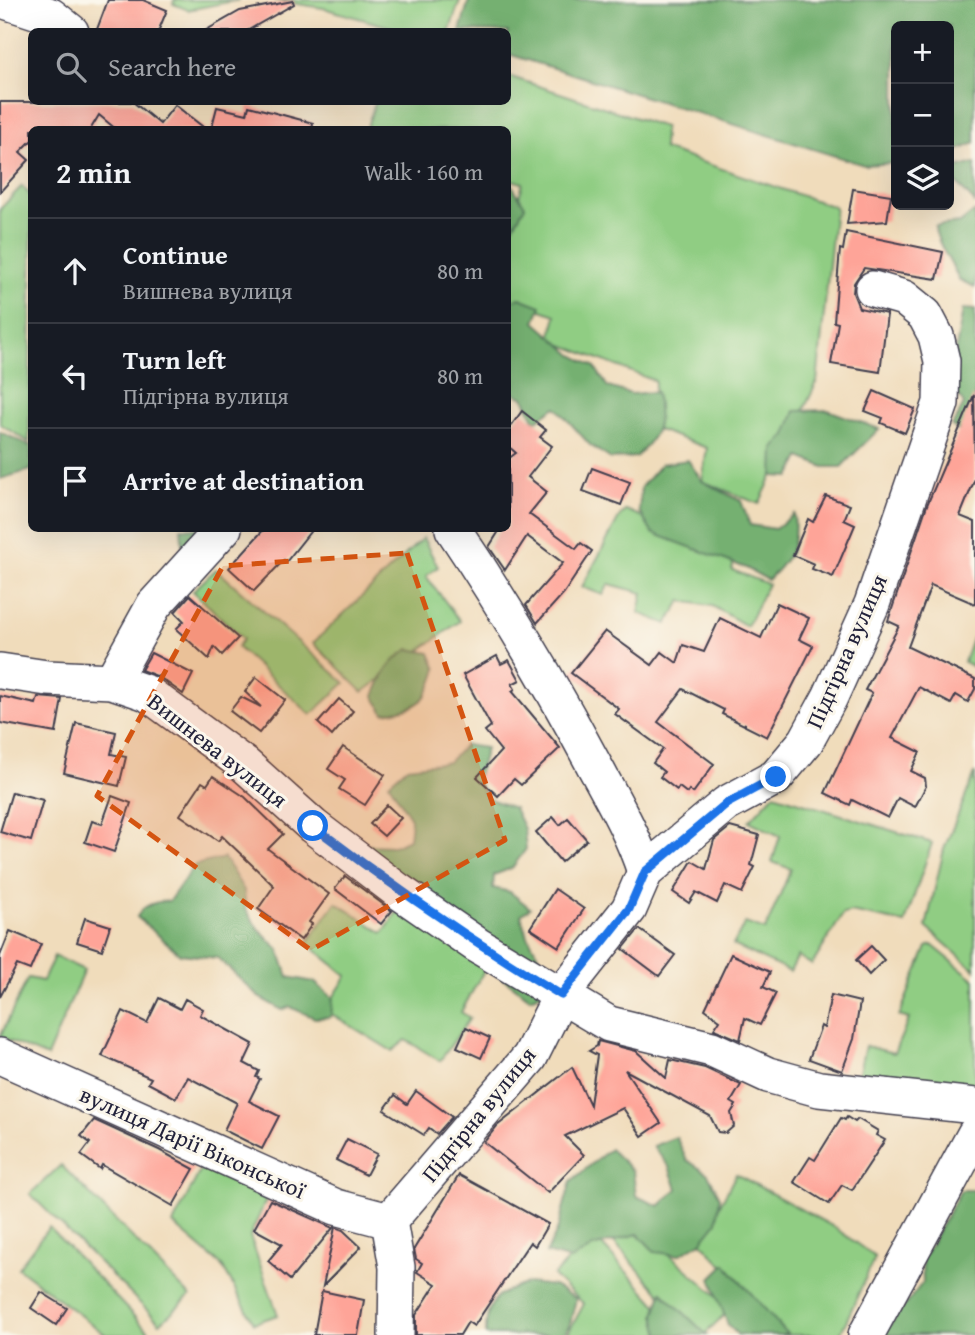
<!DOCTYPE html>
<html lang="en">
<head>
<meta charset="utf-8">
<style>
	:root { --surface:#171b24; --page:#242831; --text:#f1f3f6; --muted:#9ea1a6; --line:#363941 }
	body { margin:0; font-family:"Gentium Book Plus",serif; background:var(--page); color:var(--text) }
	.controls { position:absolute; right:21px; top:21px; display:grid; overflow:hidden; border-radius:10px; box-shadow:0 7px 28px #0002 }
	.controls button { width:63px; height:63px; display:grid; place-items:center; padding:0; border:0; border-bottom:2px solid var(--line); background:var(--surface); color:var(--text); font:35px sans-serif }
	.stop { position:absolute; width:21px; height:21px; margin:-16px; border:5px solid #1a73e8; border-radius:50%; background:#fff }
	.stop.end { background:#1a73e8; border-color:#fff; box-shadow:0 2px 7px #0008 }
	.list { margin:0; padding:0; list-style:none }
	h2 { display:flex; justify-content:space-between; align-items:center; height:91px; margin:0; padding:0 28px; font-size:30px }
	h2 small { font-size:23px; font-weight:400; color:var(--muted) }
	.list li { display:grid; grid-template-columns:46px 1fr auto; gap:21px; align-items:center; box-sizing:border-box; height:105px; padding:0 28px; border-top:2px solid var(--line) }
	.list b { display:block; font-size:26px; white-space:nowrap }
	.list p { margin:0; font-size:23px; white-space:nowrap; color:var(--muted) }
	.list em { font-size:23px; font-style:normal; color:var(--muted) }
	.icon { flex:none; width:38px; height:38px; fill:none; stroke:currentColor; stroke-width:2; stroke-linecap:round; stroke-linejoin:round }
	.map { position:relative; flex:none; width:975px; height:1335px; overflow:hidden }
	.search { position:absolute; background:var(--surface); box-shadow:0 7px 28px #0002; left:28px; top:28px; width:483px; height:77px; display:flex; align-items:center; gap:18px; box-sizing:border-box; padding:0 24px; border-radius:10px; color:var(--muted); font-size:26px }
	.panel { position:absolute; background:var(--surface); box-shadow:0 7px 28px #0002; left:28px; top:126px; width:483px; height:406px; border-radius:10px }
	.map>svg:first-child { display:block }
	.green { fill:#90cd83; stroke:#59785f; stroke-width:2 }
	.forest { fill:#74b071; stroke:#4b6956; stroke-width:2 }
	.building { fill:#fea498 }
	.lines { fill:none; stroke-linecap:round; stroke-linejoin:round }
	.minor-casing { stroke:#413e4e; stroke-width:38 }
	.minor { stroke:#fff; stroke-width:35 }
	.route { stroke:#1a73e8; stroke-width:9 }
	.marked { fill:#d45411; fill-opacity:0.2; stroke:#d45411; stroke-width:5; stroke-dasharray:14 9; stroke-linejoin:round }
	.labels { text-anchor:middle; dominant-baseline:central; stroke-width:6; stroke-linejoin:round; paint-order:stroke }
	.street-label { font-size:23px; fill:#22223b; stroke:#fbf7ec }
</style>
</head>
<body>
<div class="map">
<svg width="975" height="1335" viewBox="0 0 975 1335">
	<rect width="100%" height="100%" fill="#fbf7ec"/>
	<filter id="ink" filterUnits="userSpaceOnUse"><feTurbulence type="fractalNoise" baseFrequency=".0143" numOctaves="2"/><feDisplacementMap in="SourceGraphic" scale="14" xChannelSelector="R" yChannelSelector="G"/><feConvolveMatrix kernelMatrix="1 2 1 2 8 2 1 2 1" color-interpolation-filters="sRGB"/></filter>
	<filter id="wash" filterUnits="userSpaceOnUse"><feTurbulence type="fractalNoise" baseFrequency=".00686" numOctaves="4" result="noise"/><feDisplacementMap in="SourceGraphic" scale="28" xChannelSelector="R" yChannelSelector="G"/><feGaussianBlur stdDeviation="1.57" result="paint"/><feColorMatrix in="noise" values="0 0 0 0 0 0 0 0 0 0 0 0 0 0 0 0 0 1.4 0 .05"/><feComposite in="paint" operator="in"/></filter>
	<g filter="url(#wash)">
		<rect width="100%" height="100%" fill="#f0dcbb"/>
		<g class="green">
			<path d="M174,0H239L188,10L173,4Z"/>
			<path d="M273,0H460L449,32L404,31L323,8Z"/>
			<path d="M508,76L664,127L663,149L835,207L817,382L759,504L702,481L707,448L653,428L655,381L550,340L556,315L508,299V236L523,183L508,179V130H366L375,102H508Z"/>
			<path d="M22,186L32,197L29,442L0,424V209Z"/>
			<path d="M626,510L735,557L732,570L768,584L747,626L712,606L681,601L667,624L639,613L643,593L609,584L603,595L582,587L620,516Z"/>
			<path d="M423,538L438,567L426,576L460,621L363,692L313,643Z"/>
			<path d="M216,569L345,683L311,715L237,647L243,639L193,591Z"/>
			<path d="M975,631V668L964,662Z"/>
			<path d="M975,773V970L926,927L944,849Z"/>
			<path d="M774,794L932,843L905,923L851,912L843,914L812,965L798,956L790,972L733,945L745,923L765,930L791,869L772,862L780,836L749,821Z"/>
			<path d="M336,902L383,933L400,908L485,969L461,1012L470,1018L440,1061L406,1040L392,1051L325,1010L347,976L307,943Z"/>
			<path d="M932,945L975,980V1092L856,1085L865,1046L894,1053L909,1019L899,1016L927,947Z"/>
			<path d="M54,956L84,970L47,1057L0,1037L28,978L43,981Z"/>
			<path d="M206,1159L271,1189L250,1236L278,1315L254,1323L222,1266L173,1224Z"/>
			<path d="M61,1165L190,1296L160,1323L30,1194Z"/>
			<path d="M736,1174L834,1227L875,1257L840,1335H788L701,1242Z"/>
			<path d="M634,1223L731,1308L704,1335H696L614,1242Z"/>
			<path d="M49,1227L152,1335H106L18,1268Z"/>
			<path d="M592,1234L677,1327L669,1335H567L584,1304L553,1276Z"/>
		</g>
		<g class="forest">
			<path d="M469,0H975V143L949,154V26H896V163L864,165L508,54V32L460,31Z"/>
			<path d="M975,163V203L949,175V170Z"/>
			<path d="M508,179L525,206L513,227L508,225Z"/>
			<path d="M975,211V287L959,280C953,264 935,241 935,226L960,223Z"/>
			<path d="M520,298L541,306L535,322L573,355L594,366L608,387L631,394L656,392C662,424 659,434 636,457L611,459L590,445L556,407L535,421L524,398L508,390V301Z"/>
			<path d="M963,309L975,310V442L952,426L964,404L950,383Z"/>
			<path d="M828,410L879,429L841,467H824L800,457L790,477L773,476L774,448L786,435L795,411Z"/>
			<path d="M0,432L31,446V470L0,479Z"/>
			<path d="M688,460L702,481L741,501L750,525L775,529L794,514C797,546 791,557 768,580L746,568L652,533L639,511L641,487L661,464Z"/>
			<path d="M181,528L217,529L183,553Z"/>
			<path d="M409,649L430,653L437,669C427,703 419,708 384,713L374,696C382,675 390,661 409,649Z"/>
			<path d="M465,745L486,748L477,780L487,798L514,808L524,829L526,849L512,868L494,875L493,888L510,892L530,908L521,915C527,943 541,954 550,980L544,992L530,998L352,868L368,845L394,846L409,839L411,819L389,783L407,767L448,762Z"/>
			<path d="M224,858L244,890L246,910L259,930L279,949L288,977L314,982L333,998L331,1017L315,1018L290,1007L282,1010L260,998L218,958L180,954L137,917C142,905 157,901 169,901L195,865Z"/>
			<path d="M676,1137L687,1160L708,1174L720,1197L717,1222L701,1242L679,1255L655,1252L638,1234L593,1247L571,1260L546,1253L557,1231L571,1181L610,1149L633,1171L636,1196L659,1206L677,1189L669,1167L653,1146Z"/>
			<path d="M961,1190H975V1335H882L923,1282L922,1260Z"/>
			<path d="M725,1264L788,1335H738L728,1325L711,1278Z"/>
			<path d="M529,1283L554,1286L576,1299L570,1324L564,1335H486C485,1300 498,1292 529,1283Z"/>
			<path d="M662,1292L707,1335H660L655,1315Z"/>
		</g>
		<g id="blocks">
			<g class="building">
				<path d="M108,0H143L167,10L158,32H96Z"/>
				<path d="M293,1L294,4L245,32H203L240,11Z"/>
				<path d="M0,102H133L160,124L175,105L207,130H117L99,115L90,130H32V140L20,152L29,160L0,192Z"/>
				<path d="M249,106L313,123L312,130H211L217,107L247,114Z"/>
				<path d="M853,189L891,195L887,221L847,224Z"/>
				<path d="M846,232L943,252L937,279L864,268L854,283L853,293L859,308L887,314L880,372L831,364L838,323L834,322L840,249L843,250Z"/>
				<path d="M874,391L915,409L905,433L881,423L883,418L865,411Z"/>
				<path d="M974,395L975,479L960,516L975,522V604L931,585L908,647L975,679V689L968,702L956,695L951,704L919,687L892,738L920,752L911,771L925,778L926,786L915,807L898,798L888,818L852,800L850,805L825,793L872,693L865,690L899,626L888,621L894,603L927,505Z"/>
				<path d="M522,411L546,430L540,437L552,446L528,477L547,492L529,514L576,549L581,543L592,551L564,593L537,623L526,605L563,563L527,536L505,570L489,547L501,528H508V459L516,453L508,446V430Z"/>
				<path d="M592,468L630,482L621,505L583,491Z"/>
				<path d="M826,496L850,505L844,520L855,525L833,577L812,569L814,564L793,555L808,519L813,522Z"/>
				<path d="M265,528H313L286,562L284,560L254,591L229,568Z"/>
				<path d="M190,595L238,638L222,655L214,647L209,659L176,629L184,621L175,612Z"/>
				<path d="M777,603L809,618L799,639L813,646L767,737L745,726V723L744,725L722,714L724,710L683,689L658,722L714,764L693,793L689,790L687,793L679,787L677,790L660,777L664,772L653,763L663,749L615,714L619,709L571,673L605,631L652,665L662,652L677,663L683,645L704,652L720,618L761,638Z"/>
				<path d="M151,653L193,674L183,694L159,677L141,670Z"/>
				<path d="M497,656L501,664L509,660L520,680L512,684L515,689L512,691L560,748L521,785L514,779L498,796L477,777L501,751L485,731L491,726L463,675Z"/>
				<path d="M256,677L285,700L259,733L230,711L241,697L261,707L245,692Z"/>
				<path d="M0,696L36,704L38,697L62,699L56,733L0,723Z"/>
				<path d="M339,699L353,711L332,736L318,723Z"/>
				<path d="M76,723L116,732L111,754L126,757L119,786L64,773Z"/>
				<path d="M343,747L385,775L365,805L339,789L345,780L328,769Z"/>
				<path d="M213,776L245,797L283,834L268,849L329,894L309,922L312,924L301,940L258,909L274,886L222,836L218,841L180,815L202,782L207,785Z"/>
				<path d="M12,792L43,800L31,841L0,832Z"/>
				<path d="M112,796L131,803L114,852L85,842L92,821L102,824Z"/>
				<path d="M387,805L401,818L384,836L370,824Z"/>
				<path d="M553,817L560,825L568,818L587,840L561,862L536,832Z"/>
				<path d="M730,827L759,835L751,865L755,867L742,893L725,885L717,903L696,892L689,903L673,892L692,861L706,869L714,840Z"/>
				<path d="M345,876L392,911L381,924L335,889Z"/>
				<path d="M555,889L584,909L559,947L530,928Z"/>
				<path d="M85,918L110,926L102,950L77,942Z"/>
				<path d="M639,929L675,955L659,976L623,949Z"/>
				<path d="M10,931L41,944L30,970L17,965L0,997V956Z"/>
				<path d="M871,946L884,960L869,975L856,960Z"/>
				<path d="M731,954L770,972L763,987L776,993L760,1025L745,1018L740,1040L714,1029L720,1020L705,1009Z"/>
				<path d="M831,995L860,1002L854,1039L842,1071L809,1059L821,1026L824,1028Z"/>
				<path d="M159,998L180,1009L185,999L203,1009L200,1015L253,1044L244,1063L259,1071L256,1077L260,1079L249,1101L279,1116L262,1149L224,1130L237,1103L188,1077L176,1098L148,1083L151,1078L102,1056L123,1011L147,1023Z"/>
				<path d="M466,1027L490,1038L481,1058L457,1047Z"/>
				<path d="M598,1041L636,1051L666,1078L670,1060L705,1068L741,1085L731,1102L736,1105L731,1113L734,1126L726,1133L718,1132L710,1116L625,1070L661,1123L642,1136L623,1108L565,1136L584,1155L548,1193L484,1142L497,1126L572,1067L590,1105L597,1055L589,1051L597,1046Z"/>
				<path d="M416,1091L452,1117L437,1134L429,1128L424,1135L384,1110L395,1095L407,1104Z"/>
				<path d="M847,1117L855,1122L858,1119L878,1131L876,1135L885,1140L852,1190L842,1185L829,1204L794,1182L810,1157L815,1160L841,1118L845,1120Z"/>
				<path d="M94,1120L159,1150L194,1169L173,1206L102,1165L100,1169L81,1155L90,1143L81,1136Z"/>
				<path d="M347,1139L377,1154L366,1175L336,1160Z"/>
				<path d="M459,1175L548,1224L535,1246L530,1242L474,1326L468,1322L460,1335H416V1315L436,1284L417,1272L422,1263L416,1259L414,1249Z"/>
				<path d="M270,1200L333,1228L290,1280L268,1261L282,1244L254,1229Z"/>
				<path d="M335,1227L343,1230L361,1247L323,1286Z"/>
				<path d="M322,1291L364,1300L358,1335H314Z"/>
				<path d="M41,1292L67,1308L56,1325L31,1308Z"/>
			</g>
		</g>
	</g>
	<g filter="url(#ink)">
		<use href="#blocks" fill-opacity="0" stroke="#413e4e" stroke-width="2"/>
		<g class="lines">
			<defs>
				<g id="minor">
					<path d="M2,0L51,16L71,32"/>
					<path d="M224,528L154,605L112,681L147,693L245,765L313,826L397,890L477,945L609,1024L712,1049L768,1075L819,1089L975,1106"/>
					<path d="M453,529C504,605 551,684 594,765C613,800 633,834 645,872"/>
					<path d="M0,671L47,678L112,681"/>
					<path d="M0,1056L336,1207L389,1221"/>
					<path d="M396,1335L397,1267L389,1221L530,1057L561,995L629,909L645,872L726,804L776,777L806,741L830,697L872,604L941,403L942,361L936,336L925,315L904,298L873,289"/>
					<path d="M866,1335L975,1134"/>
				</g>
			</defs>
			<use href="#minor" class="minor-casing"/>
			<use href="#minor" class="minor"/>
		</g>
	</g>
	<g class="lines" filter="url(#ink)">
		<path class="route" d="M313,826C393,887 475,943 561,995L629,909L645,872L726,804L776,777"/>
	</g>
	<path class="marked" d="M407,553L505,840L311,950L97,796L223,566Z"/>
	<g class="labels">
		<g class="street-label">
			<text transform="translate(846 651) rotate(-66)">Підгірна вулиця</text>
			<text transform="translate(218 750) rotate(38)">Вишнева вулиця</text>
			<text transform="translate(478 1114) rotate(-51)">Підгірна вулиця</text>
			<text transform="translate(193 1142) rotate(24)">вулиця Дарії Віконської</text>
		</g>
	</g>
</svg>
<div class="controls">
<button>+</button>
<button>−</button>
<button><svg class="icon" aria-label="layers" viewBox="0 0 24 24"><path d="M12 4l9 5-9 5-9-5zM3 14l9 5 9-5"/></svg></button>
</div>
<div class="stop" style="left:313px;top:826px"></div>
<div class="stop end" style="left:776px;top:777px"></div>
<div class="search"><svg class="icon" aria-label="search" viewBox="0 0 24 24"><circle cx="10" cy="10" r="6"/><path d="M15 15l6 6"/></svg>Search here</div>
<section class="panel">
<h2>2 min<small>Walk · 160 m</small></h2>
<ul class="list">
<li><svg class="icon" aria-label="ahead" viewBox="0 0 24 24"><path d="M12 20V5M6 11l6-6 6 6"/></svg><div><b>Continue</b><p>Вишнева вулиця</p></div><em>80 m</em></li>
<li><svg class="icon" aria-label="left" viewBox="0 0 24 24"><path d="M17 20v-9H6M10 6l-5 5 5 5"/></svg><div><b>Turn left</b><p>Підгірна вулиця</p></div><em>80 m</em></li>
<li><svg class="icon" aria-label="arrive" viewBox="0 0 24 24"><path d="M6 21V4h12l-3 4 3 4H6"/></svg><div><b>Arrive at destination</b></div></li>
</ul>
</section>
</div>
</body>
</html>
